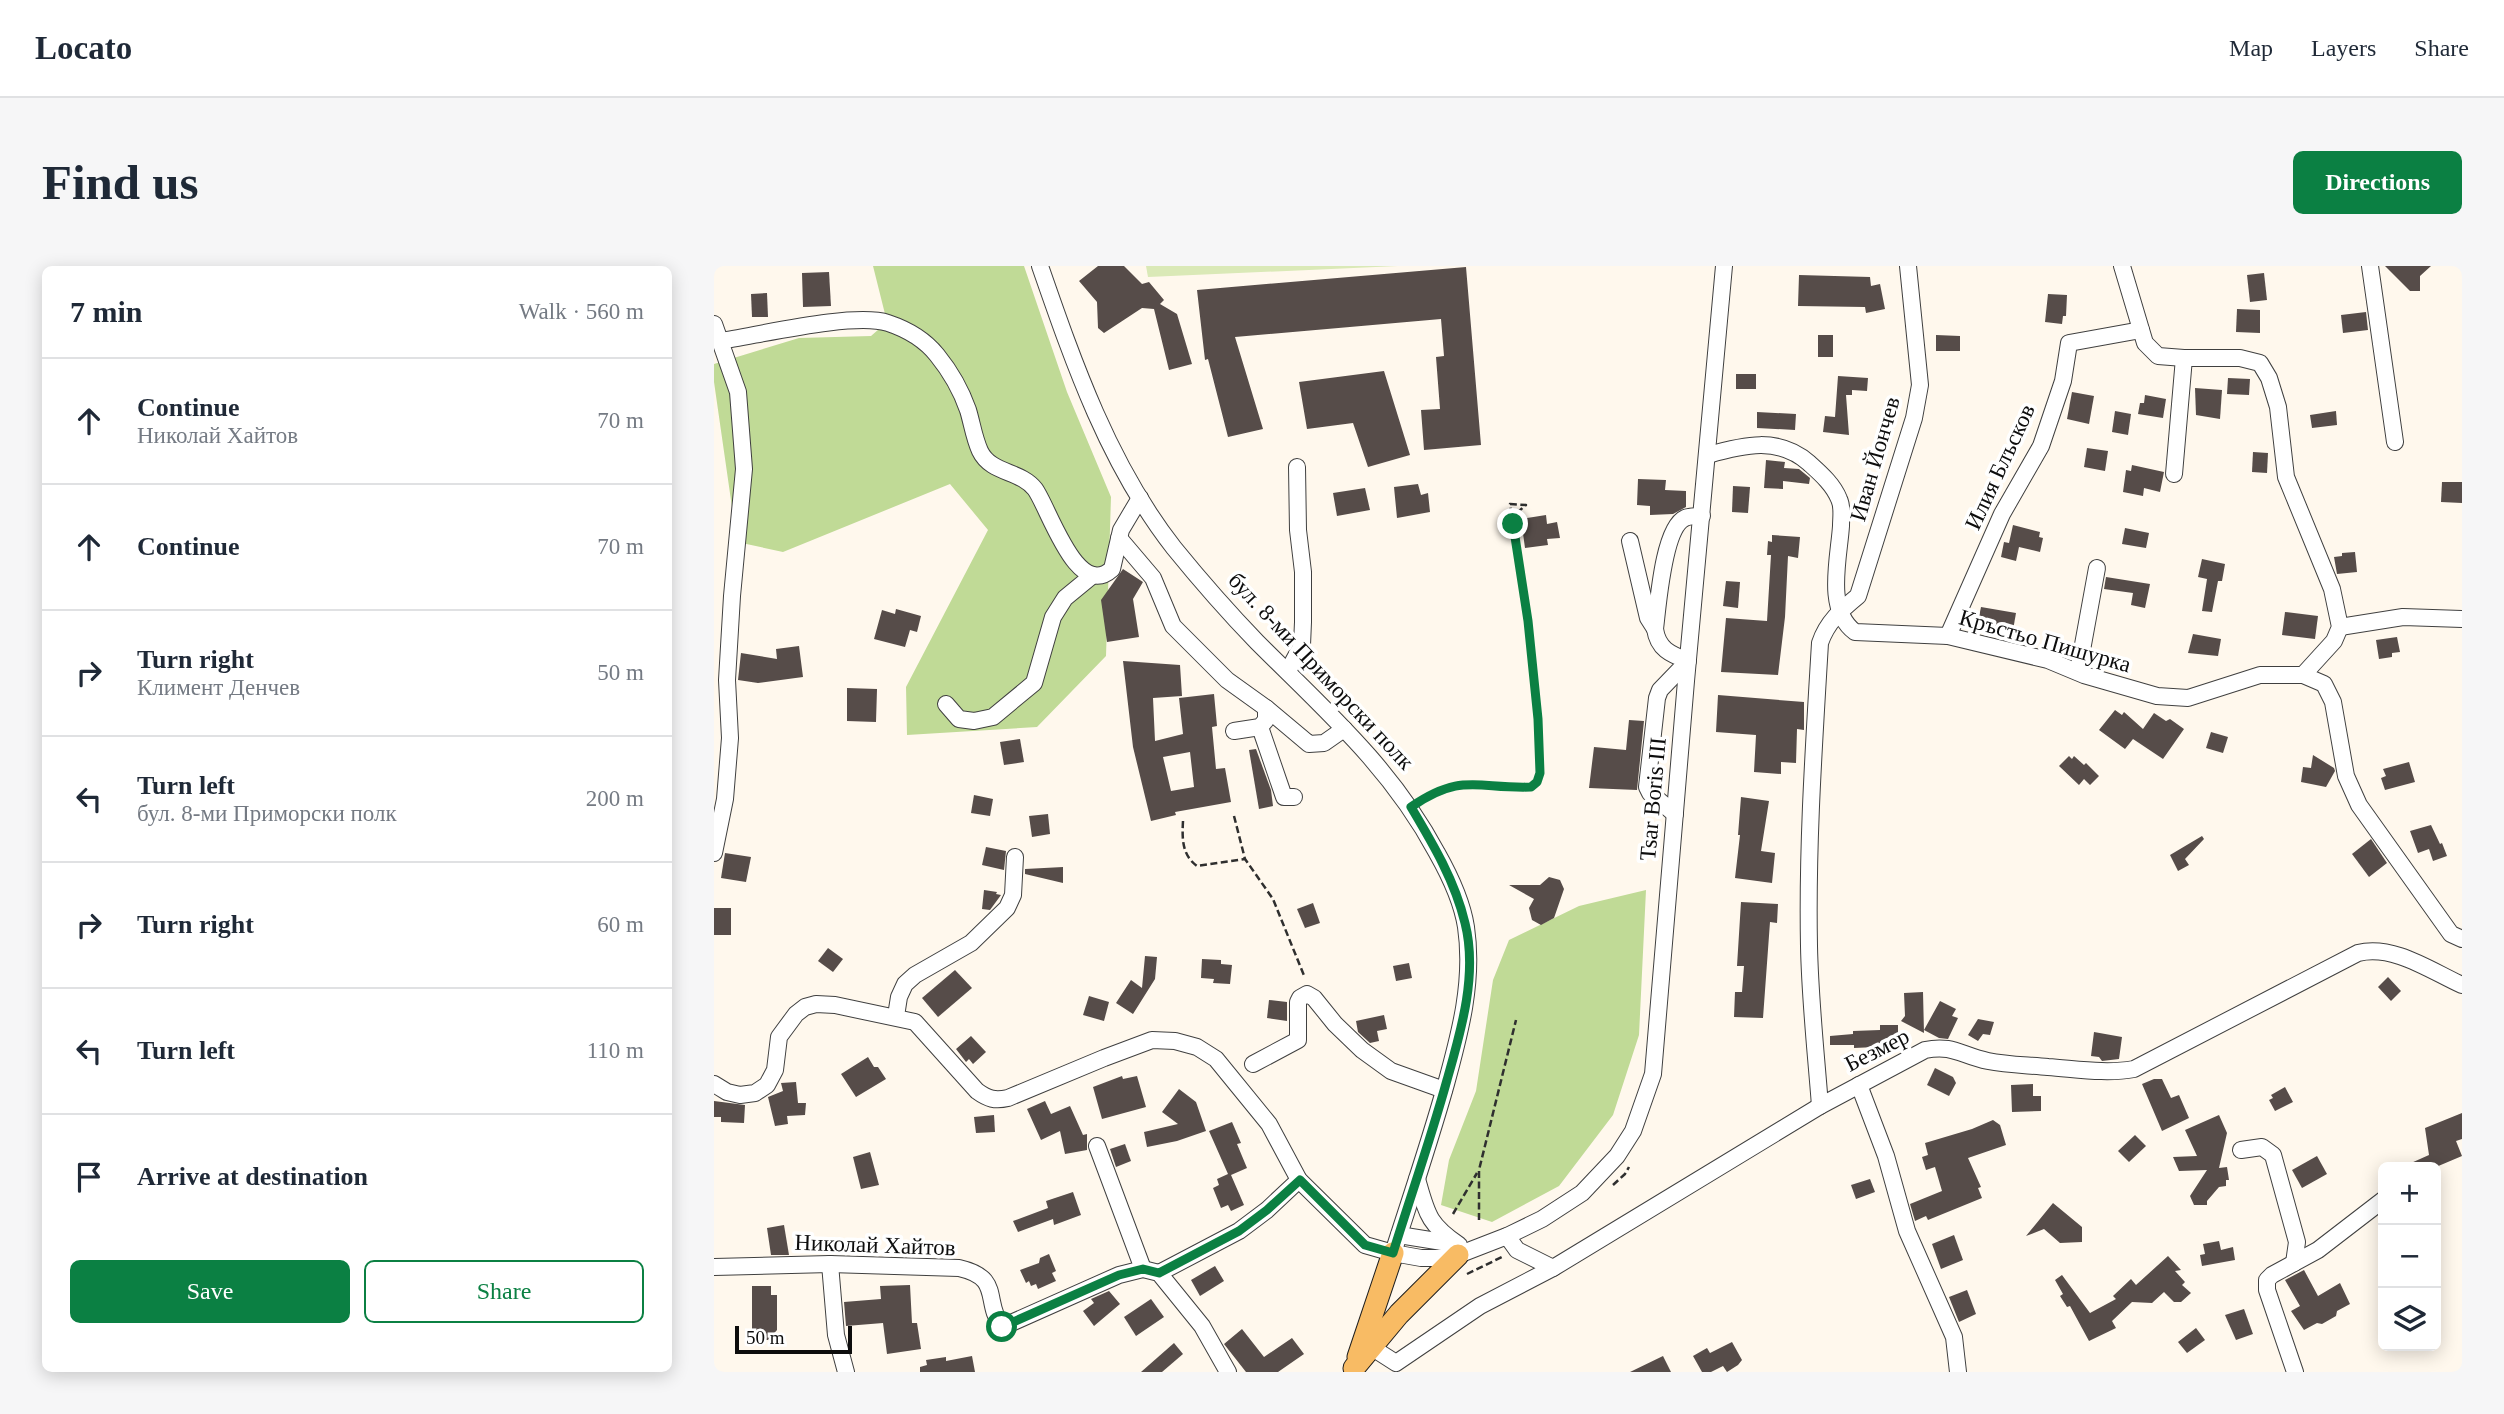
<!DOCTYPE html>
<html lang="en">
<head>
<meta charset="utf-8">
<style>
	:root { --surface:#fff; --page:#f6f6f7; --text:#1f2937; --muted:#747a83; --line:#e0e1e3; --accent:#0b8043 }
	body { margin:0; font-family:Georgia,serif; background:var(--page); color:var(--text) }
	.controls { position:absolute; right:21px; bottom:21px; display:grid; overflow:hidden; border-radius:10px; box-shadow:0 4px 18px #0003 }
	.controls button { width:63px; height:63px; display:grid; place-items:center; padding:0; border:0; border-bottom:2px solid var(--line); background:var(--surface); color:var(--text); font:35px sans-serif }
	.scale { position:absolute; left:21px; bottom:18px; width:117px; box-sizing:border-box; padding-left:7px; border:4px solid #0d0d0d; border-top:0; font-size:19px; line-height:24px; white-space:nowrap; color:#0d0d0d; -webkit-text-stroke:5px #fff; paint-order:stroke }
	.stop { position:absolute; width:21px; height:21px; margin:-16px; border:5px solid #0b8043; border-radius:50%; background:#fff }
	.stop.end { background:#0b8043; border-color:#fff; box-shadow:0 2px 7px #0008 }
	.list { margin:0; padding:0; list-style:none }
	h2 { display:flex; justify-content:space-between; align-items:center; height:91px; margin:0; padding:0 28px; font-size:30px }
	h2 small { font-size:23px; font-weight:400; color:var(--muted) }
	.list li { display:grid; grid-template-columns:46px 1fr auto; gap:21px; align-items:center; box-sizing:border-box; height:126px; padding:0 28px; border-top:2px solid var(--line) }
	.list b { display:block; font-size:26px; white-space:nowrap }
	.list p { margin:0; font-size:23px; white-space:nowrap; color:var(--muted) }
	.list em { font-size:23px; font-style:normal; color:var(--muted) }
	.actions { display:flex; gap:14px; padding:21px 28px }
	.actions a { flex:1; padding:16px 0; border:2px solid var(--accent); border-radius:10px; text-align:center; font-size:24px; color:var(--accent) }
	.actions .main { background:var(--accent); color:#fff }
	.icon { flex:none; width:38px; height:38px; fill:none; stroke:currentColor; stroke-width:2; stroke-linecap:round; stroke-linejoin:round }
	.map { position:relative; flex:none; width:1748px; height:1106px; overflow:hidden; border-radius:10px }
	header { display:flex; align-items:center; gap:42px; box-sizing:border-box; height:98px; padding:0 35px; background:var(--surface); border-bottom:2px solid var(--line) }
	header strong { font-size:33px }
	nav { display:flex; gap:38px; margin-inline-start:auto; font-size:24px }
	.intro { display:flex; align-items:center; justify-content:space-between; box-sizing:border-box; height:168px; padding:0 42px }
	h1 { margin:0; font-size:49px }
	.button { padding:18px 32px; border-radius:10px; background:var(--accent); color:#fff; font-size:24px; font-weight:700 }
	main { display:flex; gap:42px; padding:0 42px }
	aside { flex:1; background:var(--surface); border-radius:10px; box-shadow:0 4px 18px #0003 }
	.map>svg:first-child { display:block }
	.green { fill:#dae9b7 }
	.forest { fill:#c0da96 }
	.building { fill:#564c49; fill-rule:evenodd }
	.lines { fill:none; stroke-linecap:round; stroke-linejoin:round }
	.minor-casing { stroke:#404040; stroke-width:18 }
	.major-casing { stroke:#1e1e1e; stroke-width:23 }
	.path { stroke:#2f2f2f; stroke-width:2.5; stroke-dasharray:7 3.5; stroke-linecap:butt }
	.minor { stroke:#fff; stroke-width:16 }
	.major { stroke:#f8bb64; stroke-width:21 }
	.route { stroke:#0b8043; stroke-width:9 }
	.labels { text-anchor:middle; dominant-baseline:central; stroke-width:7; stroke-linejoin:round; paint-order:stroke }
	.street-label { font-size:23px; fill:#0d0d0d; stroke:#fff }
</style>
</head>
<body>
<header>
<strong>Locato</strong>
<nav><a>Map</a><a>Layers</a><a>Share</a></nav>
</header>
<div class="intro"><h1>Find us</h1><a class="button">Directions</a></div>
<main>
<aside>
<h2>7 min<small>Walk · 560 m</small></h2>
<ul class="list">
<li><svg class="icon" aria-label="ahead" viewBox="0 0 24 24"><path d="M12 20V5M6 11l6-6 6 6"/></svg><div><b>Continue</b><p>Николай Хайтов</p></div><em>70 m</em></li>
<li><svg class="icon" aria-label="ahead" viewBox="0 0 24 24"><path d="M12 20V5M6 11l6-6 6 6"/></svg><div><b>Continue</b></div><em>70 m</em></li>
<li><svg class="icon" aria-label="right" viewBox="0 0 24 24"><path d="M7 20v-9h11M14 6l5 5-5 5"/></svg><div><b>Turn right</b><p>Климент Денчев</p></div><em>50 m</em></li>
<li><svg class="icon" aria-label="left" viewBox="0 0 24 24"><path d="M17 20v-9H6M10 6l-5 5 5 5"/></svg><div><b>Turn left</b><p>бул. 8-ми Приморски полк</p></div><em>200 m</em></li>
<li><svg class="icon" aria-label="right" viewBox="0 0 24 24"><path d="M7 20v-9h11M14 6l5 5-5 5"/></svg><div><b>Turn right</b></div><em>60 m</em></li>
<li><svg class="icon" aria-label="left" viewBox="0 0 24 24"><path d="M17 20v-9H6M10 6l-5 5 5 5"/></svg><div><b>Turn left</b></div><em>110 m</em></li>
<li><svg class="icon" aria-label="arrive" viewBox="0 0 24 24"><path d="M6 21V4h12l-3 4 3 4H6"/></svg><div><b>Arrive at destination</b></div></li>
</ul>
<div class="actions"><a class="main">Save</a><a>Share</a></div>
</aside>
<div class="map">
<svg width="1748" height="1106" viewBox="0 0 1748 1106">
	<rect width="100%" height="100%" fill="#fff8ed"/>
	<path class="green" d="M432,0H684L434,11Z"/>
	<g class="forest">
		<path d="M159,0H310L353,126L397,231L392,390L323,461L193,469L192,421L274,264L236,218L69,286L23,276L0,116V98L85,72L157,70L173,56Z"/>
		<path d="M932,624L925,769L899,849L845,920L778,956L727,939L735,894L762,825L779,714L795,674L865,640Z"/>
	</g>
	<g class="building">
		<path d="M384,0H410L428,18L435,16L450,34L446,38L463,48L478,98L455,104L440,43L428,42L390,67L384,62L383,36L365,15Z"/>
		<path d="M1671,0H1717L1706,10V25H1696Z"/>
		<path d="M752,1L767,179L710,184L707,144L726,143L722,91L730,90L727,53L521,71L549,163L514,171L494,93L491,94L483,24Z"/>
		<path d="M115,6L117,40L89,41L88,7Z"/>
		<path d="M1550,7L1553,34L1536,36L1533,9Z"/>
		<path d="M1085,9L1156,11L1157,20L1166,18L1171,43L1152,47L1151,41L1084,40Z"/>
		<path d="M53,27L54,51H38L37,28Z"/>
		<path d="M1334,28L1353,29L1352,50H1349L1348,58L1331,56Z"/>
		<path d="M1523,43L1546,44V67L1522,66Z"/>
		<path d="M1652,46L1654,64L1629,67L1627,49Z"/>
		<rect x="1104" y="69" width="15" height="22"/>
		<path d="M1222,69L1246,70V85H1222Z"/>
		<path d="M670,105L696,189L654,201L639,157L593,163L585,116Z"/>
		<rect x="1022" y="108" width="20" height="15"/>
		<path d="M1124,110L1154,112L1153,125L1138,124V129H1132L1135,169L1109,166L1111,150L1121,151Z"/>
		<path d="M1514,112L1536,113L1535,129L1513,128Z"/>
		<path d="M1481,122L1508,124L1506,153L1482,149Z"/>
		<path d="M1358,126L1380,130L1375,158L1353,153Z"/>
		<path d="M1431,129L1452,133L1449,152L1424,148L1426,137H1430Z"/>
		<path d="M1401,145L1417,148L1414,169L1398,166Z"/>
		<path d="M1622,145L1623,159L1598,162L1596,149Z"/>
		<path d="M1043,146L1082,148L1081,164L1043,162Z"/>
		<path d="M1373,182L1394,185L1391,205L1370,201Z"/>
		<path d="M1539,186L1554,187L1553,207L1538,206Z"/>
		<path d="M1052,194L1071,196L1070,202L1085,203L1096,212L1095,218L1069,215V223L1050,222Z"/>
		<path d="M1418,199L1450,206L1446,226L1430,222L1429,230L1409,226L1412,204L1417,205Z"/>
		<path d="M924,213L952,214L951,224L972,225V241L959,248L936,249V240L923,239Z"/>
		<path d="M1728,216H1748V237L1727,236Z"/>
		<path d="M704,218L707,229L714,227L716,246L683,252L680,221Z"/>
		<path d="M1019,220L1036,221L1034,247L1018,246Z"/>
		<path d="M651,222L656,244L623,250L619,227Z"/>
		<path d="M832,249L833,258L843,256L846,272L833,273L834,279L811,282L807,253Z"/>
		<path d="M1299,259L1326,266L1325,271L1329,272L1326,286L1305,281L1302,295L1287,291L1290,276L1295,277Z"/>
		<path d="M1411,262L1435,267L1432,282L1408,278Z"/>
		<path d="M1058,269L1086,271L1084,292L1074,290L1071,351L1064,409L1007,406L1012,352L1053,355L1057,289H1053L1054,275L1058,276Z"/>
		<path d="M1641,286L1643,306L1623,308L1620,291L1628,290V287Z"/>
		<path d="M1488,293L1511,298L1508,315H1504L1498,346L1488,345L1493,313L1484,311Z"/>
		<path d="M409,303L429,316L419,333L425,371L393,376L387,334Z"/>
		<path d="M1392,311L1436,318L1431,342L1417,339L1419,327L1390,323Z"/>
		<path d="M1012,315L1026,316L1024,342L1009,340Z"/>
		<path d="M1267,341L1302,347L1299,364L1264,356Z"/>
		<path d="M182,343L207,350L203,366L196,364L191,381L160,373L168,344L181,348Z"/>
		<path d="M1571,346L1604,350L1601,373L1568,369Z"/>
		<path d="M1479,368L1507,373L1504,390L1474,387Z"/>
		<path d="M1683,371L1686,386L1678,387V391L1665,393L1662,374Z"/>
		<path d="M85,380L89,411L44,417L24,414L27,387L63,393L62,383Z"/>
		<path d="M409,395L466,399L468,430L439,432L441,475L469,468L465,432L500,428L503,460L498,461L502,503L511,502L517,536L461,546L462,549L437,555L419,481ZM476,486L480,521L457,525L449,491Z"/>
		<path d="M133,422L163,423L162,456L133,455Z"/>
		<path d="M1004,429L1090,436V464L1083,463L1082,497L1067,496V508L1040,506L1042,469L1002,466Z"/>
		<path d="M1401,444L1408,449L1410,446L1429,463L1440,447L1452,455L1456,453L1470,463L1449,493L1419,473L1411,483L1385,464Z"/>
		<path d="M915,454L930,455L923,524L875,522L880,481L912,484Z"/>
		<path d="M1497,466L1514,471L1509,487L1492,482Z"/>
		<path d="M306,473L310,496L290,499L286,476Z"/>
		<path d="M542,483L557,524L559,540L545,543L535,484Z"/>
		<path d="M1599,489L1620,502L1621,505L1612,521L1587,516L1589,501L1597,502Z"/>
		<path d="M1355,490L1358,493L1360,490L1370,499L1372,497L1385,510L1376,519L1370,513L1365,519L1345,500Z"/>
		<path d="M1695,496L1701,516L1671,524L1667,512L1672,510L1669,503Z"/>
		<path d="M260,529L279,533L276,550L257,547Z"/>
		<path d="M1027,531L1055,535L1047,585L1061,587L1058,617L1021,612L1026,569H1024Z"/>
		<path d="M334,548L336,568L318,571L315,550Z"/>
		<path d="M1717,559L1726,578L1728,577L1733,590L1719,595L1715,583L1704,587L1696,565Z"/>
		<path d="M1488,570L1490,573L1471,593L1475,599L1464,605L1456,589Z"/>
		<path d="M1657,573L1673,597L1655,611L1638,588Z"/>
		<path d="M272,581L292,585L290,604L268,599Z"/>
		<path d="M11,587L37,591L32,616L7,612Z"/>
		<path d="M349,601V617L311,608V603Z"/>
		<path d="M835,611L846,614L850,623L840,652L827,659L818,654L815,642L820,633L795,619H826Z"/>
		<path d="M270,624L283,626L282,628L287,629L276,644L268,643Z"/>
		<path d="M1027,636L1064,638L1063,657L1056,656L1049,752L1020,751L1021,726H1028L1030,700H1023Z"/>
		<path d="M599,637L606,657L591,662L583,643Z"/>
		<rect x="0" y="642" width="17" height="27"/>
		<path d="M114,682L129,693L119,706L104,695Z"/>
		<path d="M431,690L443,691L441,713L419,748L402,737L417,714L428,722Z"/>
		<path d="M488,693L507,694V698L518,699L516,718L499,717L500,713L487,712Z"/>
		<path d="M695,697L698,712L682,715L679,700Z"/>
		<path d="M241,704L258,722L224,751L208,732Z"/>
		<path d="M1674,711L1687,725L1677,735L1664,721Z"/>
		<path d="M1209,726L1210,767L1187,755L1191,750L1190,727Z"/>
		<path d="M375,730L395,736L390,755L369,749Z"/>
		<path d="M555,734L573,736V755L553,752Z"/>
		<path d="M1226,735L1242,743L1238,750L1244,752L1234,773L1225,772L1210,764Z"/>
		<path d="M670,749L673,763L663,765L665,775L656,777L644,766L642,755Z"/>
		<path d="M1264,753L1280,756L1276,769L1269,768L1264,775L1254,769Z"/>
		<path d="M1166,759H1184V780L1140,782V779H1116V770L1139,768V765L1166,764Z"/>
		<path d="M1380,766L1408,771L1405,793L1388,795L1385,791L1377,790Z"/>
		<path d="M257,770L272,786L259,798L255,793L252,796L242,783Z"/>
		<path d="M154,791L160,801H164L172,813L142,831L127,808Z"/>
		<path d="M1221,802L1239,811L1242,817L1235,830L1213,819Z"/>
		<path d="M408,810L409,813L423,810L432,841L388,853L379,821Z"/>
		<path d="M1440,813H1448L1457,832L1465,829L1475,852L1448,865L1428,818Z"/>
		<path d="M82,816L84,837H92L91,849L73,850L74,858L61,860L54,831L69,825L67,817Z"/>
		<path d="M1319,818V830H1327V845L1298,846L1297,819Z"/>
		<path d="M1571,821L1579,836L1561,845L1555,834L1559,832L1557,829Z"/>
		<path d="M465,823L482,836L492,865L463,875L433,881L430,866L464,858L448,846Z"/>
		<path d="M0,835L31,839L30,857L7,856V851H0Z"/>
		<path d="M331,835L337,848L356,840L369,869L373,868V884L351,888L346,865L327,874L313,843Z"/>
		<path d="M1748,847V873L1742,875L1748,890L1722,901H1688L1715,889L1711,862Z"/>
		<path d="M280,849L281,866L262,867L260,851Z"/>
		<path d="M1505,849L1513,867L1505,902L1513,901L1515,914H1512V920L1505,921L1493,935V939H1480L1476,930L1493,904L1465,905L1459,891L1483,890L1471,864Z"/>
		<path d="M1279,854L1286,859L1292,879L1254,892L1267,921L1264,922L1268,932L1214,954L1212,950L1201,955L1196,938L1228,925L1221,901L1212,904L1208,891L1214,889L1211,877L1258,863Z"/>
		<path d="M518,856L527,877L523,878L533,902L517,909L530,939L517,945L514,939L507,942L499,922L505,919L503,913L514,908L495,865Z"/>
		<path d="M1421,869L1432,880L1415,896L1404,885Z"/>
		<path d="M411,878L417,895L402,901L396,883Z"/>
		<path d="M156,886L165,919L147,923L139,891Z"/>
		<path d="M1603,890L1613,908L1588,922L1578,904Z"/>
		<path d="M1156,913L1161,926L1142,933L1137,919Z"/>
		<path d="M359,926L367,949L340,959L339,953L304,966L299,955L334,942L332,935Z"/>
		<path d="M1339,937L1368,961V976L1346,977L1330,963L1312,970Z"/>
		<path d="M70,959L75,989H57L53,962Z"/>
		<path d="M1240,969L1249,994L1227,1003L1218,978Z"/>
		<path d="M1505,975L1507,984L1519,981L1521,994L1488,1000L1486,989L1491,988L1489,978Z"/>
		<path d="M335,988L342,1005L338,1007L342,1015L324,1023L322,1018L317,1020L315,1015L312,1017L306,1004L325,997L326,992Z"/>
		<path d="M1454,990L1467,1004L1461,1005L1471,1016L1468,1019L1477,1027L1467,1036H1460L1450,1026L1438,1037L1418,1036L1398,1055L1402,1062L1375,1075L1356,1040L1353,1041L1346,1030L1349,1028L1341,1014L1348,1009L1376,1047L1402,1033L1399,1030L1417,1013L1422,1019Z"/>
		<path d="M501,1000L510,1015L486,1030L477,1014Z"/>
		<path d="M1590,1004L1604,1030L1626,1017L1636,1038L1623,1045L1622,1050L1608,1058L1603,1057L1590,1064L1577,1045L1586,1040L1571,1014Z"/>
		<path d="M196,1019L198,1057H203L207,1083L173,1088L169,1057L132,1060L130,1036L167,1033L166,1020Z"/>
		<path d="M38,1020H57V1029H63V1064L54,1074H46L38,1066Z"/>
		<path d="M1253,1024L1262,1048L1245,1056L1235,1031Z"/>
		<path d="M395,1025L406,1038L380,1060L369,1045L380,1037L377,1033Z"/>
		<path d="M437,1033L450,1051L422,1070L410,1051Z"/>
		<path d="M1530,1043L1539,1068L1522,1074L1511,1049Z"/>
		<path d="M1482,1062L1491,1074L1473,1087L1464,1076Z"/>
		<path d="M528,1063L550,1091L578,1072L590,1088L564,1106H532L510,1078Z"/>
		<path d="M1018,1076L1028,1094L1024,1099L1013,1106L1009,1100L997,1106H988L979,1090L993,1082L996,1087Z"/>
		<path d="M460,1077L469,1088L448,1106H427Z"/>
		<path d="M258,1090L261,1106H206V1101L213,1099L212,1094L232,1091V1095Z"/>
		<path d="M949,1090L957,1106H916Z"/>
	</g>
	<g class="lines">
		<defs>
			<g id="minor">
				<path d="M326,0C360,98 395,199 460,282C486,314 514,346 543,376C611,444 677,501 723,587C736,610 748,635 752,661C760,715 746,767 732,818C716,875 697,931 679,987"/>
				<path d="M1194,0L1206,119L1200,152L1144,330C1127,344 1113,356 1106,377C1100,478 1093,579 1095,680C1096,734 1102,787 1106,840L1211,784C1239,778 1248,790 1274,795C1293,799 1314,799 1334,801C1363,803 1392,808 1420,803L1644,687C1679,678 1717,705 1748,719"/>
				<path d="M1408,0L1431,77L1444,90L1470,92H1526L1546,97L1555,112L1564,141L1572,211L1618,323L1626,361L1620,375L1589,409"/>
				<path d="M1656,0L1681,176"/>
				<path d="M0,58L24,126L30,203L18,330L13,414L16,472L11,533L0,587"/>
				<path d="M6,75C46,69 140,46 174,57C192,63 211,74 223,89C236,105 247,124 254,144C258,157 260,172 266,185C277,208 306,204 321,223C335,242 363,335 398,303L407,264L426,232"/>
				<path d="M994,189C1029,179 1065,170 1095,197C1106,207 1119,218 1125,233C1129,241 1127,251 1127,260C1125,292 1111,344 1141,366L1234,370L1334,394L1370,409L1443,430L1474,432L1546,409H1589L1610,418L1619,436L1632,510L1645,539L1737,668L1748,673"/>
				<path d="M1460,208L1470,92"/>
				<path d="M405,272L439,312L459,360L513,414L552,442V454L546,461L520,465"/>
				<path d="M916,275L934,352L941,363"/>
				<path d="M1626,361L1689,351L1748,353"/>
				<path d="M1234,370L1288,248L1327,180L1349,115L1355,77L1427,64"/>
				<path d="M574,405L588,379L589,356V306L584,264L583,201"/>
				<path d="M1364,406L1383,302"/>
				<path d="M232,438L245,453L260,455L279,451L320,417L339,351L351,332L379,309"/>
				<path d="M552,442L595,478L610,477L630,463"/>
				<path d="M546,461L570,531H580"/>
				<path d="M961,548L936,527L933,521L943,432L946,424L974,395C956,388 944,383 941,363C944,340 949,262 971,252C975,250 983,250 988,250"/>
				<path d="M182,750L185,731L191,718L201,709L257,677L293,642L299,629L301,591"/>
				<path d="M539,798L584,774V736L586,732L593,728L600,732L621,758L648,784L677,805L730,824"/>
				<path d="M0,818L13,826L26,829L41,827L53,819L61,804L65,771L82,748L91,741L102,738L121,739L201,756L263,825C274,833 281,835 294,832L390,792L438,774L461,775L483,781L502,793L555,858L585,914L651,979L679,987L707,992H725L744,989L793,970L828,953L868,927L903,890L919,865L939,808L972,415L1010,0"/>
				<path d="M1145,819L1172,890L1193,965L1240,1071L1244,1106"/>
				<path d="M383,880L429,1003"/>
				<path d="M1527,884L1548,881L1559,889L1583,976L1580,997"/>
				<path d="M703,913C713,948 714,958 745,979"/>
				<path d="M685,969L741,978"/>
				<path d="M793,970L803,984L839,1002L1106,840"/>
				<path d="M116,998L122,1069L132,1106"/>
				<path d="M0,1001L116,998L245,1002C289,1012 269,1035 288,1061L405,1009L429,1003L445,1007L458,1023L488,1060L514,1106"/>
				<path d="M445,1007L525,965L553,944L585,914"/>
				<path d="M657,1081L682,1097L766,1040L839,1002"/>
				<path d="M1581,1106L1553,1024V1014L1558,1009L1604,984L1669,934"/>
			</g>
			<g id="major">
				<path d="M644,1091L679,987"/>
				<path d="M640,1102L685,1048L744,989"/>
			</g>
		</defs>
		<use href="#minor" class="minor-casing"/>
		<use href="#major" class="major-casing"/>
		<g class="path">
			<path d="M709,533C743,509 779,523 817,521L823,516L826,507L824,452L814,355L796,238L812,239L805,245L799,258"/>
			<path d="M520,550L531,593L559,633L591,712"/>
			<path d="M469,555C468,573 468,589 483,600L531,593"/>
			<path d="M899,919L911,908L915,901"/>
			<path d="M739,948L763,907"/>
			<path d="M765,954V904L802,754"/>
			<path d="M753,1008L788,991"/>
		</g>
		<use href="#minor" class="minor"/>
		<use href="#major" class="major"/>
	</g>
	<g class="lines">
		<path class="route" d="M288,1061L405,1009L429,1003L445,1007L525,965L553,944L586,914L651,979L679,987C697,929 717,872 733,814C747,765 764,708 751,657C741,615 719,578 697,541C748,506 763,523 817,521L823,516L826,507L824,453L814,355L799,258"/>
	</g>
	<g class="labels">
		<g class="street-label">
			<text transform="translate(1161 193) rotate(-74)">Иван Йончев</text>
			<text transform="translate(1286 201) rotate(-65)">Илия Блъсков</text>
			<text transform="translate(1331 375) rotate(16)">Кръстьо Пишурка</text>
			<text transform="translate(607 405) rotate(47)">бул. 8-ми Приморски полк</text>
			<text transform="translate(939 533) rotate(-85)">Tsar Boris III</text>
			<text transform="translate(1163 784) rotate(-27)">Безмер</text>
			<text transform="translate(161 979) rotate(2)">Николай Хайтов</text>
		</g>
	</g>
</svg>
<div class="controls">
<button>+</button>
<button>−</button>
<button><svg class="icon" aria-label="layers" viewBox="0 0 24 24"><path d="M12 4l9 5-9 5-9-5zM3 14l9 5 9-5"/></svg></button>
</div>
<div class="scale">50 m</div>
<div class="stop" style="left:288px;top:1061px"></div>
<div class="stop end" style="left:799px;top:258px"></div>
</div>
</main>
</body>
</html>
